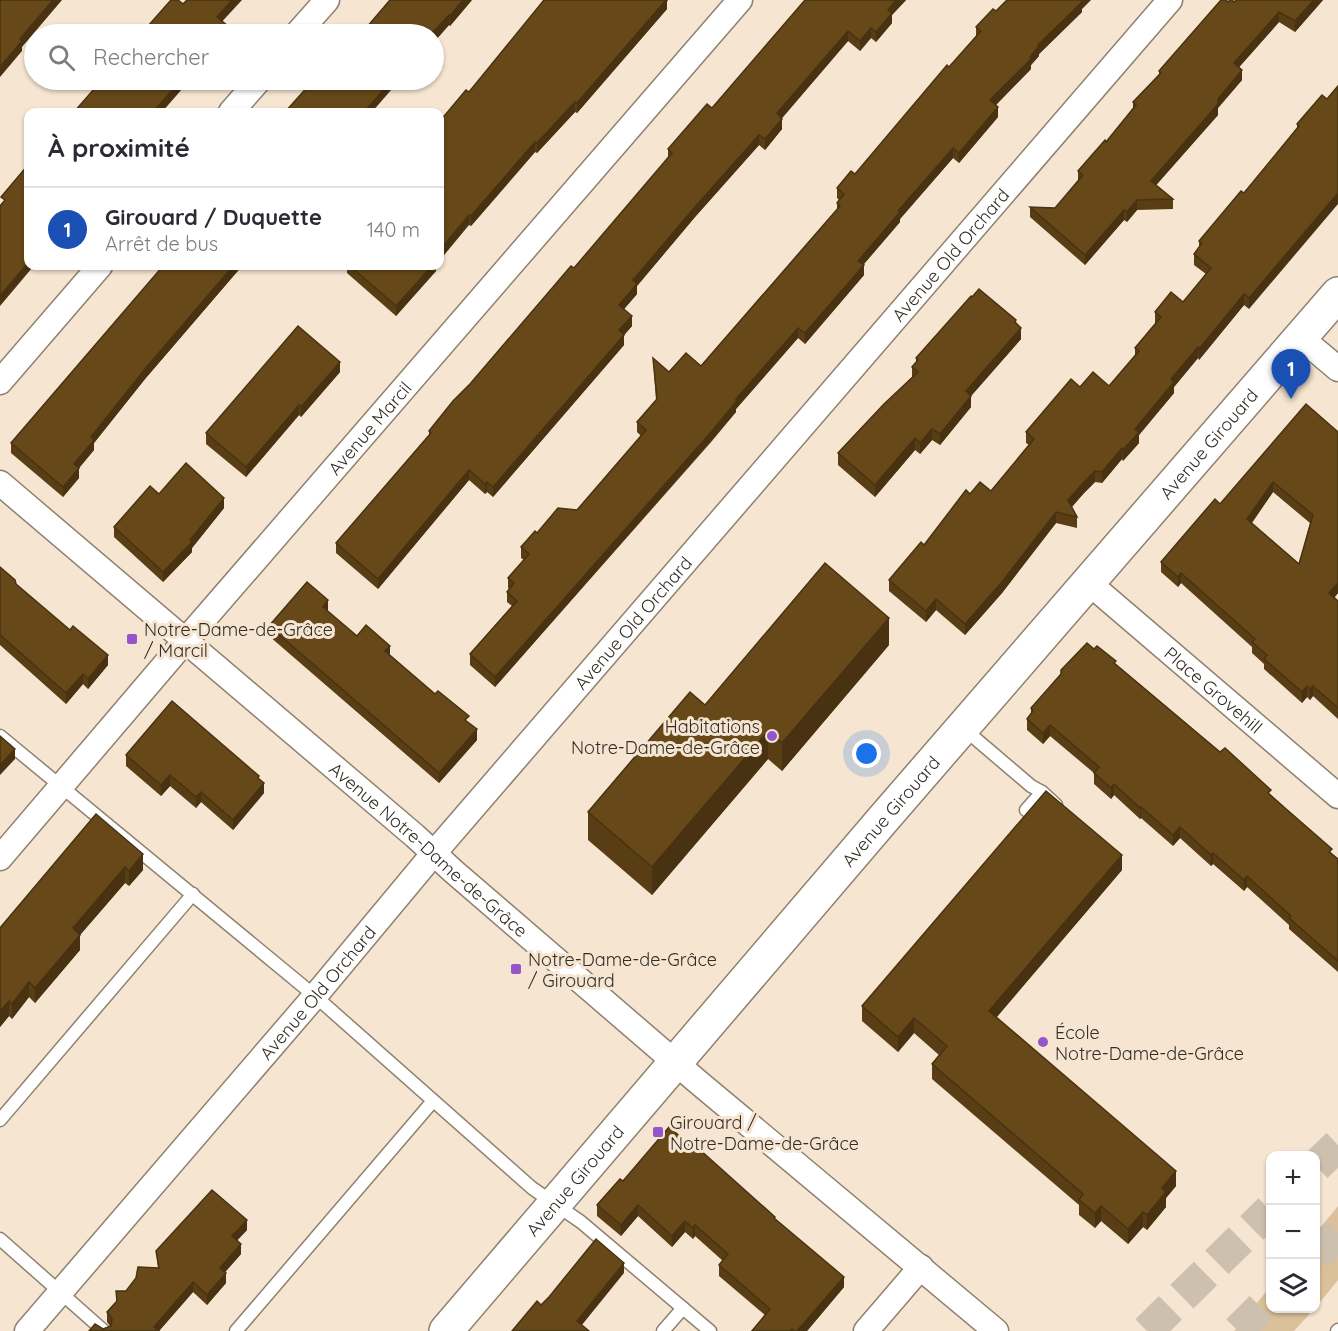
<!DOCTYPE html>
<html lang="fr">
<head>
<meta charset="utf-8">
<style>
	:root { --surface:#fff; --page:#f2f2f3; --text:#2b2b33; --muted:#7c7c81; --line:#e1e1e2; --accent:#d93025 }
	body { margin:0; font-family:Quicksand,sans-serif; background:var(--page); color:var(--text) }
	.controls { position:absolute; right:18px; bottom:18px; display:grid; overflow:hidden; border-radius:12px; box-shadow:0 2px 4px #0004 }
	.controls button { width:54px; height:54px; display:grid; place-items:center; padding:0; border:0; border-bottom:2px solid var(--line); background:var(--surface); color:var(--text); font:30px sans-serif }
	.you { position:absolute; left:867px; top:754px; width:21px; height:21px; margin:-15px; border:4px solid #fff; border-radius:50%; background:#1a73e8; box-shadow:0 0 0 9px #1a73e833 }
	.badge { display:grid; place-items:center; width:39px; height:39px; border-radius:50%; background:var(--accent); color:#fff; font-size:20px; font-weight:700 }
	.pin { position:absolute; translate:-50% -50px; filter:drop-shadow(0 2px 3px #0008) }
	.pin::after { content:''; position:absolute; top:32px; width:21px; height:18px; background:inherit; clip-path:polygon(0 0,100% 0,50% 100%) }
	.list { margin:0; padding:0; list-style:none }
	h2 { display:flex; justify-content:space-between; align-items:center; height:78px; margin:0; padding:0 24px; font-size:26px }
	h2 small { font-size:20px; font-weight:400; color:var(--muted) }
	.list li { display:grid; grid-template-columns:39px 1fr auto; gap:18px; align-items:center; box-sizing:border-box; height:84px; padding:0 24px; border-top:2px solid var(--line) }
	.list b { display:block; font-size:22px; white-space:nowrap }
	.list p { margin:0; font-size:20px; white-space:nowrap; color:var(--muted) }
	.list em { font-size:20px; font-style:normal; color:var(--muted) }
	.icon { flex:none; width:33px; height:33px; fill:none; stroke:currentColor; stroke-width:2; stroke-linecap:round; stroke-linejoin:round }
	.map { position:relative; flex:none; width:1338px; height:1331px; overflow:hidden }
	.search { position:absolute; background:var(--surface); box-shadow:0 2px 4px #0004; left:24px; top:24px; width:420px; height:66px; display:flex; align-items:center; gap:15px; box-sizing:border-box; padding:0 21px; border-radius:33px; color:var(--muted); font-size:22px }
	.panel { position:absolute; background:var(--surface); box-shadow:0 2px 4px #0004; left:24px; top:108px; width:420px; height:162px; border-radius:12px }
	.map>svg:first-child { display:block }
	.green { fill:#dcc09a }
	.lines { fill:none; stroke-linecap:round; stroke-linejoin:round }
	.highway-tunnel { stroke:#cec0ae; stroke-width:33; stroke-dasharray:33 16; stroke-linecap:butt }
	.lane-casing { stroke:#8f816f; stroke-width:15 }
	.street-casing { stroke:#8f816f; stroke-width:27 }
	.secondary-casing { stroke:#8f816f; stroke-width:36 }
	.lane { stroke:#fff; stroke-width:12 }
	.street { stroke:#fff; stroke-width:24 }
	.secondary { stroke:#fff; stroke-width:33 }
	.wall { fill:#593e15; fill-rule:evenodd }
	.shaded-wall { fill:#483211 }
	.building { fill:#674818; stroke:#483211; stroke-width:1.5; fill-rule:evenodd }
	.poi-dot { fill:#9554c9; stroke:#f5e5d1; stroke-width:2 }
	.labels { text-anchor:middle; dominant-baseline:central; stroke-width:6; stroke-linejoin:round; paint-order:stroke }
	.street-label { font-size:18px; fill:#312c24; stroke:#f5e5d1 }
	.poi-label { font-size:18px; fill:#312c24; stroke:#f5e5d1; text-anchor:start }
</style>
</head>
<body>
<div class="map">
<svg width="1338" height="1331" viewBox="0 0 1338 1331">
	<rect width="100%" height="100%" fill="#f5e5d1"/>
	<g class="green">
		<path d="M1338,1206V1280L1316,1307V1233Z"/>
		<path d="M1270,1287V1308L1314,1309L1294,1331H1234Z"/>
	</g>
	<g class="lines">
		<g class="highway-tunnel">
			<path d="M1316,1166L1338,1145"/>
			<path d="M1316,1255L1338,1233"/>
			<path d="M1147,1331L1270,1210"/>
			<path d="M1238,1331L1270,1299"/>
		</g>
		<defs>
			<g id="lane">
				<path d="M963,728L1031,786L1042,792L1056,805"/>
				<path d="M0,736L315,996L532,1188L581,1222L710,1331"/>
				<path d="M1026,810L1042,792"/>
				<path d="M0,1120L193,894"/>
				<path d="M0,1239L104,1331"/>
				<path d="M236,1331L433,1101"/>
				<path d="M663,1331L683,1308"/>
				<path d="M1337,1331L1338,1330"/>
			</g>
			<g id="street">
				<path d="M297,34L327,0"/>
				<path d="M231,112L259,80"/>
				<path d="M1300,337L1338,369"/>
				<path d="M0,382L100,266"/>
				<path id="s1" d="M0,483L415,836L453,871L698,1082L996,1331"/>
				<path id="s2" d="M1089,583L1338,796"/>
				<path id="s3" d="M0,858L185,641L740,0"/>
				<path id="s4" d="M27,1331L315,996L434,853L1170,0"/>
				<path d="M866,1331L921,1267"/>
			</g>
			<g id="secondary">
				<path id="s5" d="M446,1331L885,817L1338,294"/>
			</g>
		</defs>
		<use href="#lane" class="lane-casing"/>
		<use href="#street" class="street-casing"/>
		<use href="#secondary" class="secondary-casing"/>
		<use href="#lane" class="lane"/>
		<use href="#street" class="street"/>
		<use href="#secondary" class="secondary"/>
	</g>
	<g class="wall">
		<path d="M472,0L450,26L449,25L434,42V34H361Z"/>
		<path d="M805,0H906L892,15V23L876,42L871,38L860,51L848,41L782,118V129L765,150L759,145L695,217L637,286V294L624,309L632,326L624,335V345L493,497L487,492L485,494L469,480L378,589L336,553V543L429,435V431L574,268L668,159V149L712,108Z"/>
		<path d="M1236,0H1323L1295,32L1279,22L1239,67L1242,80L1218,108V115L1156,185L1173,199V209L1137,210L1127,222L1124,220L1085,265L1030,217V207L1055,208L1078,181V171L1106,142L1133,108V102L1159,74V71L1228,2H1234Z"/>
		<path d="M667,2V9L577,113L575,112L537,153L535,152L471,226L469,225V92Z"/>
		<path d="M1082,9V12L1039,54V56L1031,65V69L996,105L998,117L959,163L953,158L900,219V222L863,265L864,275L805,344L798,338L736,409V412L712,441L495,687L470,665V654L512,606L507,602V592L509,589L508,588V578L524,560L521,558V547L537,533L577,510L641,436L637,432V422L656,400L653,358L669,372L701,366L837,210V203L839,200L837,198V188L855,174L976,36V27L996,11Z"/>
		<path d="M1322,95L1249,309L1244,305L1199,360L1198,358L1174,387V393L1139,435V443L1123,461L1122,459L1102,483L1095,482L1084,493L1072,507L1077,517V528L1056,523L1002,593L965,635L936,610L926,622L889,591V580L924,545L970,494L991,491L1029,445L1026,443V432L1080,387L1109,386L1135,356V348L1156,323H1155V312L1183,302L1206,274L1194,265V254L1199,248V241L1244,193L1297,128V124Z"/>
		<path d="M163,266H242L145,379L94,443V450L79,468V478L63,497L11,453V443Z"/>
		<path d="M347,266H436V271L396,316L347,273Z"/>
		<path d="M1016,323L1021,339L971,396V407L940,445L932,440L920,454L915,450L875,497L838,465V453L912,377V367L916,363V358Z"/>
		<path d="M340,372L301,417L299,415L246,477L206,444V433Z"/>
		<path d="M1338,432V593L1334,598L1338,601V719L1313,696L1310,700L1307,697L1302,703L1264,669V664L1252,653V647L1181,583L1178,587L1161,572V562L1220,504ZM1273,492L1310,523L1299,564L1252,523Z"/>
		<path d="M159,494L224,508L192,548V552L163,582L114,537V527Z"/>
		<path d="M0,567L16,584L108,665L88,689L83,684L66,704L0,645Z"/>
		<path d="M328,611L357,636L390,655L469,723L477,740L439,783L269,636V626Z"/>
		<path d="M889,645L782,771L768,759L652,895L588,840V812L705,705Z"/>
		<path d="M1094,649L1116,664L1271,795L1338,859V972L1289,929V925L1247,887L1244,891L1213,864L1211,866L1180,838L1173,846L1141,818L1140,819L1114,795L1111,799L1094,784V773L1050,736L1043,744L1027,730V719L1031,714V708Z"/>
		<path d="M126,755L259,779L264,793L233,830L201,802L196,808L170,786L161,796L126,766Z"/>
		<path d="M96,814L143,870L129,886L125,883L80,935V950L35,1003L29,997L12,1019L9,1016L0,1027V928Z"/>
		<path d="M1122,870L996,1018L1176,1186L1166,1198V1207L1147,1230L1143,1227L1128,1244L1101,1221L1095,1228L1079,1215V1205L932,1079V1064L939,1055L914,1033L898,1052L862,1021V1006Z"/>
		<path d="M623,1181L775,1220L844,1287L807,1331H751L765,1315L719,1276V1265L723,1261L695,1236L693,1239L685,1232L672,1247L638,1216L621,1236L597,1216V1205Z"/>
		<path d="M247,1230L237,1240L241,1254L225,1272L226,1283L207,1305L193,1292L159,1331L103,1329L110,1326L107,1322V1312L116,1302V1291H126L158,1268L156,1251Z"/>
	</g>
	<g class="shaded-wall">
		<path d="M53,0H62L22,47V51L0,77V67L20,39Z"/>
		<path d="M232,0H242L217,27V17Z"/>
		<path d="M463,0H472L450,26V16Z"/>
		<path d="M663,0H668L667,2V9L577,113V103Z"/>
		<path d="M896,0H906L892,15V23L876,42V32L888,10Z"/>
		<path d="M1081,0H1091L1082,9V12L1039,54V56L1031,65V69L990,111V100L1030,57L1038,45Z"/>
		<path d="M1314,0H1323L1295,32V21Z"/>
		<path d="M1279,12V22L1234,73V63Z"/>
		<path d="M449,15V25L434,42V34H431Z"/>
		<path d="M228,26V34H221Z"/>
		<path d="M871,28V38L860,51V41Z"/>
		<path d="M848,31V41L777,124V113Z"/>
		<path d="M1242,70V80L1218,108V115L1151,191V181Z"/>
		<path d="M181,80H190L162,112H153Z"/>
		<path d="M392,80H398V82L372,112H364Z"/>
		<path d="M575,102V112L537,153V143Z"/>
		<path d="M998,107V117L959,163V153Z"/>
		<path d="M782,119V129L765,150V139Z"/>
		<path d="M759,135V145L695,217L637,286V294L619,315V305L633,280L695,207Z"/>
		<path d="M535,142V152L471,226V216Z"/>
		<path d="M953,148V158L900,219V222L858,271V261L898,211Z"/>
		<path d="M1338,193V204L1249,309V298Z"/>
		<path d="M1137,200V210L1127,222V212Z"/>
		<path d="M1124,210V220L1085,265V255Z"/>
		<path d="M469,215V225L440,260V250Z"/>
		<path d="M28,263V266H32V268L0,306V296Z"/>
		<path d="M864,265V275L805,344V333Z"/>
		<path d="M233,266H242L145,379L94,443V450L79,468V478L63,497V487L74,464L91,437L145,369Z"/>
		<path d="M432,266H436V271L396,316V306Z"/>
		<path d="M1244,294V305L1199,360V349Z"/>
		<path d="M632,316V326L619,341V330Z"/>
		<path d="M798,328V338L736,409V412L495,687V677Z"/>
		<path d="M1021,328V339L971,396V407L940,445V434L966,391Z"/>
		<path d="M624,335V345L493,497V487Z"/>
		<path d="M1198,347V358L1174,387V393L1139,435V443L1123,461V450L1135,429L1171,379Z"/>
		<path d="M340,362V372L301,417V407Z"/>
		<path d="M299,405V415L246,477V467Z"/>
		<path d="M932,429V440L920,454V443Z"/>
		<path d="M915,438V450L875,497V485Z"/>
		<path d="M1122,448V459L1102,483V472Z"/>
		<path d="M469,470V480L378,589V579Z"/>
		<path d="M1095,471V482L1084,493L1068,511V500L1084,482Z"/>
		<path d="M487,482V492L485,494V484Z"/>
		<path d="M1273,482V492L1247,529V519Z"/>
		<path d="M224,498V508L192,548V552L163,582V572Z"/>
		<path d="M1056,512V523L1002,593L965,635V624Z"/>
		<path d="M1181,573V583L1178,587V577Z"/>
		<path d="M1338,583V593L1329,604V593Z"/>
		<path d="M936,599V610L926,622V611Z"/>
		<path d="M328,600V611L323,607Z"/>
		<path d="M889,618V645L782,771V743Z"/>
		<path d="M390,646V656L385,651Z"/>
		<path d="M108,655V665L88,689V679Z"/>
		<path d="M83,674V684L66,704V693Z"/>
		<path d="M1307,686V697L1302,703V692Z"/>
		<path d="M1313,686V696L1310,700V689Z"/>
		<path d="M1050,725V736L1043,744V733Z"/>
		<path d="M477,729V740L439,783V773Z"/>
		<path d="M768,731V759L652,895V867Z"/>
		<path d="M15,749V759L0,775V765Z"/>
		<path d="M170,775V786L161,796V785Z"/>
		<path d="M264,783V793L233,830V820Z"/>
		<path d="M1114,784V795L1111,799V788Z"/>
		<path d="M201,792V802L196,808V797Z"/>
		<path d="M1141,807V818L1140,819V808Z"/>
		<path d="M1180,827V838L1173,846V835Z"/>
		<path d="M1213,853V864L1211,866V855Z"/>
		<path d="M143,854V870L129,886V871Z"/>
		<path d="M1122,855V870L989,1026V1011Z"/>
		<path d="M125,867V883L80,935V950L35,1003V988L73,928Z"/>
		<path d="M1247,876V887L1244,891V880Z"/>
		<path d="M29,982V997L12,1019V1004Z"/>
		<path d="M9,1001V1016L0,1027V1011Z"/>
		<path d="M914,1018V1033L898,1052V1037Z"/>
		<path d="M1176,1171V1186L1166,1198V1207L1147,1230V1215L1162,1188Z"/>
		<path d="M638,1205V1216L621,1236V1225Z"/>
		<path d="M1101,1206V1221L1095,1228V1213Z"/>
		<path d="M1143,1212V1227L1128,1244V1229Z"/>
		<path d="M247,1220V1230L232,1246V1236Z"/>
		<path d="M685,1221V1232L672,1247V1236Z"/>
		<path d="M695,1225V1236L693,1239V1228Z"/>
		<path d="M241,1244V1254L220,1278V1268Z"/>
		<path d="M624,1263V1273L577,1331V1321Z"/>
		<path d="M226,1273V1283L207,1305V1295Z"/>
		<path d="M844,1277V1287L807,1331H797Z"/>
		<path d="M193,1282V1292L159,1331L154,1327Z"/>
	</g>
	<g class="building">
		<path d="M0,0H53L20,39L22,41L0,67Z"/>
		<path d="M171,0H178L183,4L187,0H232L217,17L228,26L221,34H141Z"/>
		<path d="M390,0H463L450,16L449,15L431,34L425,29L420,34H361Z"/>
		<path d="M544,0H666L577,103L575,102L537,143L535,142L471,216L469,215L440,250V121L466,90L469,92Z"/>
		<path d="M805,0H896L888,10L892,13L876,32L871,28L860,41L848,31L777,113L782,119L765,139L759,135L695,207L633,280L637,284L619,305L632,316L619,330L624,335L493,487L487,482L485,484L469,470L378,579L336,543L431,433L429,431L453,401L470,384L571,266L574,268L672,153L668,149L707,104L712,108Z"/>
		<path d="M1007,0H1081L1082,2L1038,45L1039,46L1030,57L1031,59L990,100L998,107L959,153L953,148L898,211L900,212L858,261L864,265L805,333L798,328L736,399V402L712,431L495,677L470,654L517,601L507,592L514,583L508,578L529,554L521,547L535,531L537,533L558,508L577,510L646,430L637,422L657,399L653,358L669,372L686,353L701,366L840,206L837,203L844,194L837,188L851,171L855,174L947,65L949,67L981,31L976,27L993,9L996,11Z"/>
		<path d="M1221,0H1226L1228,2L1230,0H1232L1234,2L1236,0H1314L1295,21L1279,12L1234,63L1242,70L1218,99V104L1151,181L1173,199L1137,200L1127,212L1124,210L1085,255L1030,207L1055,208L1083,175L1078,171L1105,140L1106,142L1136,105L1133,102L1161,73L1159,71Z"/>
		<path d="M102,80H181L153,112H74Z"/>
		<path d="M323,80H392L364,112H285L311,83L316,87Z"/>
		<path d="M1338,86V193L1249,298L1244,294L1199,349L1198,347L1171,379L1174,382L1135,429L1139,432L1123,450L1122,448L1102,472L1095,471L1084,482L1068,500L1077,517L1056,512L1002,582L965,624L936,599L926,611L889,580L921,542L924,545L966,490L970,494L980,482L991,491L1034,439L1026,432L1071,379L1080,387L1093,372L1109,386L1139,351L1135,348L1161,317L1155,312L1171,292L1183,302L1211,268L1194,254L1202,243L1199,241L1241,191L1244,193L1299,126L1297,124L1322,95L1327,99Z"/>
		<path d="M28,165V263L0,296V206L5,200L1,197Z"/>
		<path d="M163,266H233L145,369L91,437L94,440L74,464L79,468L63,487L11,443Z"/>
		<path d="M350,266H432L396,306Z"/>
		<path d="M979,289L1016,320L1015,322L1021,328L966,391L971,396L940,434L932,429L920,443L915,438L875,485L838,453L884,404L918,372L912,367L918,360L916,358L971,296L972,297Z"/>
		<path d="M298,326L340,362L301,407L299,405L246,467L206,433Z"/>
		<path d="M1306,404L1338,432V583L1329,593L1338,601V708L1313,686L1310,689L1307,686L1302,692L1264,659L1267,655L1252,642L1255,639L1181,573L1178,577L1161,562L1215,499L1220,504ZM1273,482L1313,515L1299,564L1247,519Z"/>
		<path d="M186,463L224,498L190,540L192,542L163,572L114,527L150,486L159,494Z"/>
		<path d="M825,563L889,618L782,743L768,731L652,867L588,812L690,692L705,705Z"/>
		<path d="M0,567L15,580L16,584L70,630L73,626L108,655L88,679L83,674L66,693L0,635Z"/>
		<path d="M307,582L328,600L323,607L357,636L366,625L390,646L385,651L435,694L438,691L469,716L465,720L477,729L439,773L269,626Z"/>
		<path d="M1087,643L1094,649L1097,646L1116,661L1114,663L1220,752L1225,748L1271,790L1268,793L1285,808L1332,849L1329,852L1338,859V961L1289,918L1291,916L1247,876L1244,880L1213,853L1211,855L1180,827L1173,835L1141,807L1140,808L1114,784L1111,788L1094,773L1099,767L1050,725L1043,733L1027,719L1033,711L1031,708L1061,674V670Z"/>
		<path d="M172,701L259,776L258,778L264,783L233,820L201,792L196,797L170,775L161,785L126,755Z"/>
		<path d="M0,736L15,749L0,765Z"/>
		<path d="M1046,791L1122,855L989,1011L1176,1171L1162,1188L1166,1192L1147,1215L1143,1212L1128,1229L1101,1206L1095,1213L1079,1200L1083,1194L932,1064L947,1046L914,1018L898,1037L862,1006Z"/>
		<path d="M96,814L143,854L129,871L125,867L73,928L80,935L35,988L29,982L12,1004L9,1001L0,1011V928Z"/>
		<path d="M669,1127L697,1151L699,1149L775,1217L774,1218L844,1277L797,1331H794L792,1329L790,1331H752L770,1309L719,1265L728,1254L695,1225L693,1228L685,1221L672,1236L638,1205L621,1225L597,1205L620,1179L623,1181Z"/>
		<path d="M212,1190L247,1220L232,1236L241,1244L220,1268L226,1273L207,1295L193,1282L154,1327L159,1331H89L95,1324L103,1329L111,1326L112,1319L107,1312L117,1301L116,1291H126L136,1278L138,1267L159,1268L156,1251Z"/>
		<path d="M596,1239L624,1263L577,1321L589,1331H512L537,1301L541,1305L549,1297Z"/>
	</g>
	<g class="poi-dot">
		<rect x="126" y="633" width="12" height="12" rx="3"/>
		<circle cx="772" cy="736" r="6"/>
		<rect x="510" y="963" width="12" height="12" rx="3"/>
		<circle cx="1043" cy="1042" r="6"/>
		<rect x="652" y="1126" width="12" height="12" rx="3"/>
	</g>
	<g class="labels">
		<g class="street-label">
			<text stroke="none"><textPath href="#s4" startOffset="1418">Avenue Old Orchard</textPath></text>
			<text stroke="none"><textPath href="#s3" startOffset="567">Avenue Marcil</textPath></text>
			<text stroke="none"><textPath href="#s5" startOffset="1170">Avenue Girouard</textPath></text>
			<text stroke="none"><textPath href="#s4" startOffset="932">Avenue Old Orchard</textPath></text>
			<text stroke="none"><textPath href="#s2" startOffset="164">Place Grovehill</textPath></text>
			<text stroke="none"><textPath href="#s5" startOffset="684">Avenue Girouard</textPath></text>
			<text stroke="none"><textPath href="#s1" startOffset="564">Avenue Notre-Dame-de-Grâce</textPath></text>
			<text stroke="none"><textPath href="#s4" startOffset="446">Avenue Old Orchard</textPath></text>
			<text stroke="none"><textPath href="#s5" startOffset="198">Avenue Girouard</textPath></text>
		</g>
		<g class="poi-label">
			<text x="144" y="629">Notre-Dame-de-Grâce<tspan x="144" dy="21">/ Marcil</tspan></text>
			<text x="760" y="726" text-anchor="end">Habitations<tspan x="760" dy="21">Notre-Dame-de-Grâce</tspan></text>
			<text x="528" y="959">Notre-Dame-de-Grâce<tspan x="528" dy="21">/ Girouard</tspan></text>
			<text x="1055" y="1032">École<tspan x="1055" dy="21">Notre-Dame-de-Grâce</tspan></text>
			<text x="670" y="1122">Girouard /<tspan x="670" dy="21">Notre-Dame-de-Grâce</tspan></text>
		</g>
	</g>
</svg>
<div class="controls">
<button>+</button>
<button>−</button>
<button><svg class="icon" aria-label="layers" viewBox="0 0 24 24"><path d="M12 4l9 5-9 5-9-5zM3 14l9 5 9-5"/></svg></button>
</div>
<div class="you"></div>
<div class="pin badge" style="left:1291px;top:399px;background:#1a4fb4">1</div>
<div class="search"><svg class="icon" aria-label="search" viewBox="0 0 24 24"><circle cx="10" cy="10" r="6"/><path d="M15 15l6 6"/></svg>Rechercher</div>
<section class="panel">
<h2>À proximité<small></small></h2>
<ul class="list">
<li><span class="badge" style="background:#1a4fb4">1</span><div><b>Girouard / Duquette</b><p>Arrêt de bus</p></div><em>140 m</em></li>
</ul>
</section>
</div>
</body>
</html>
